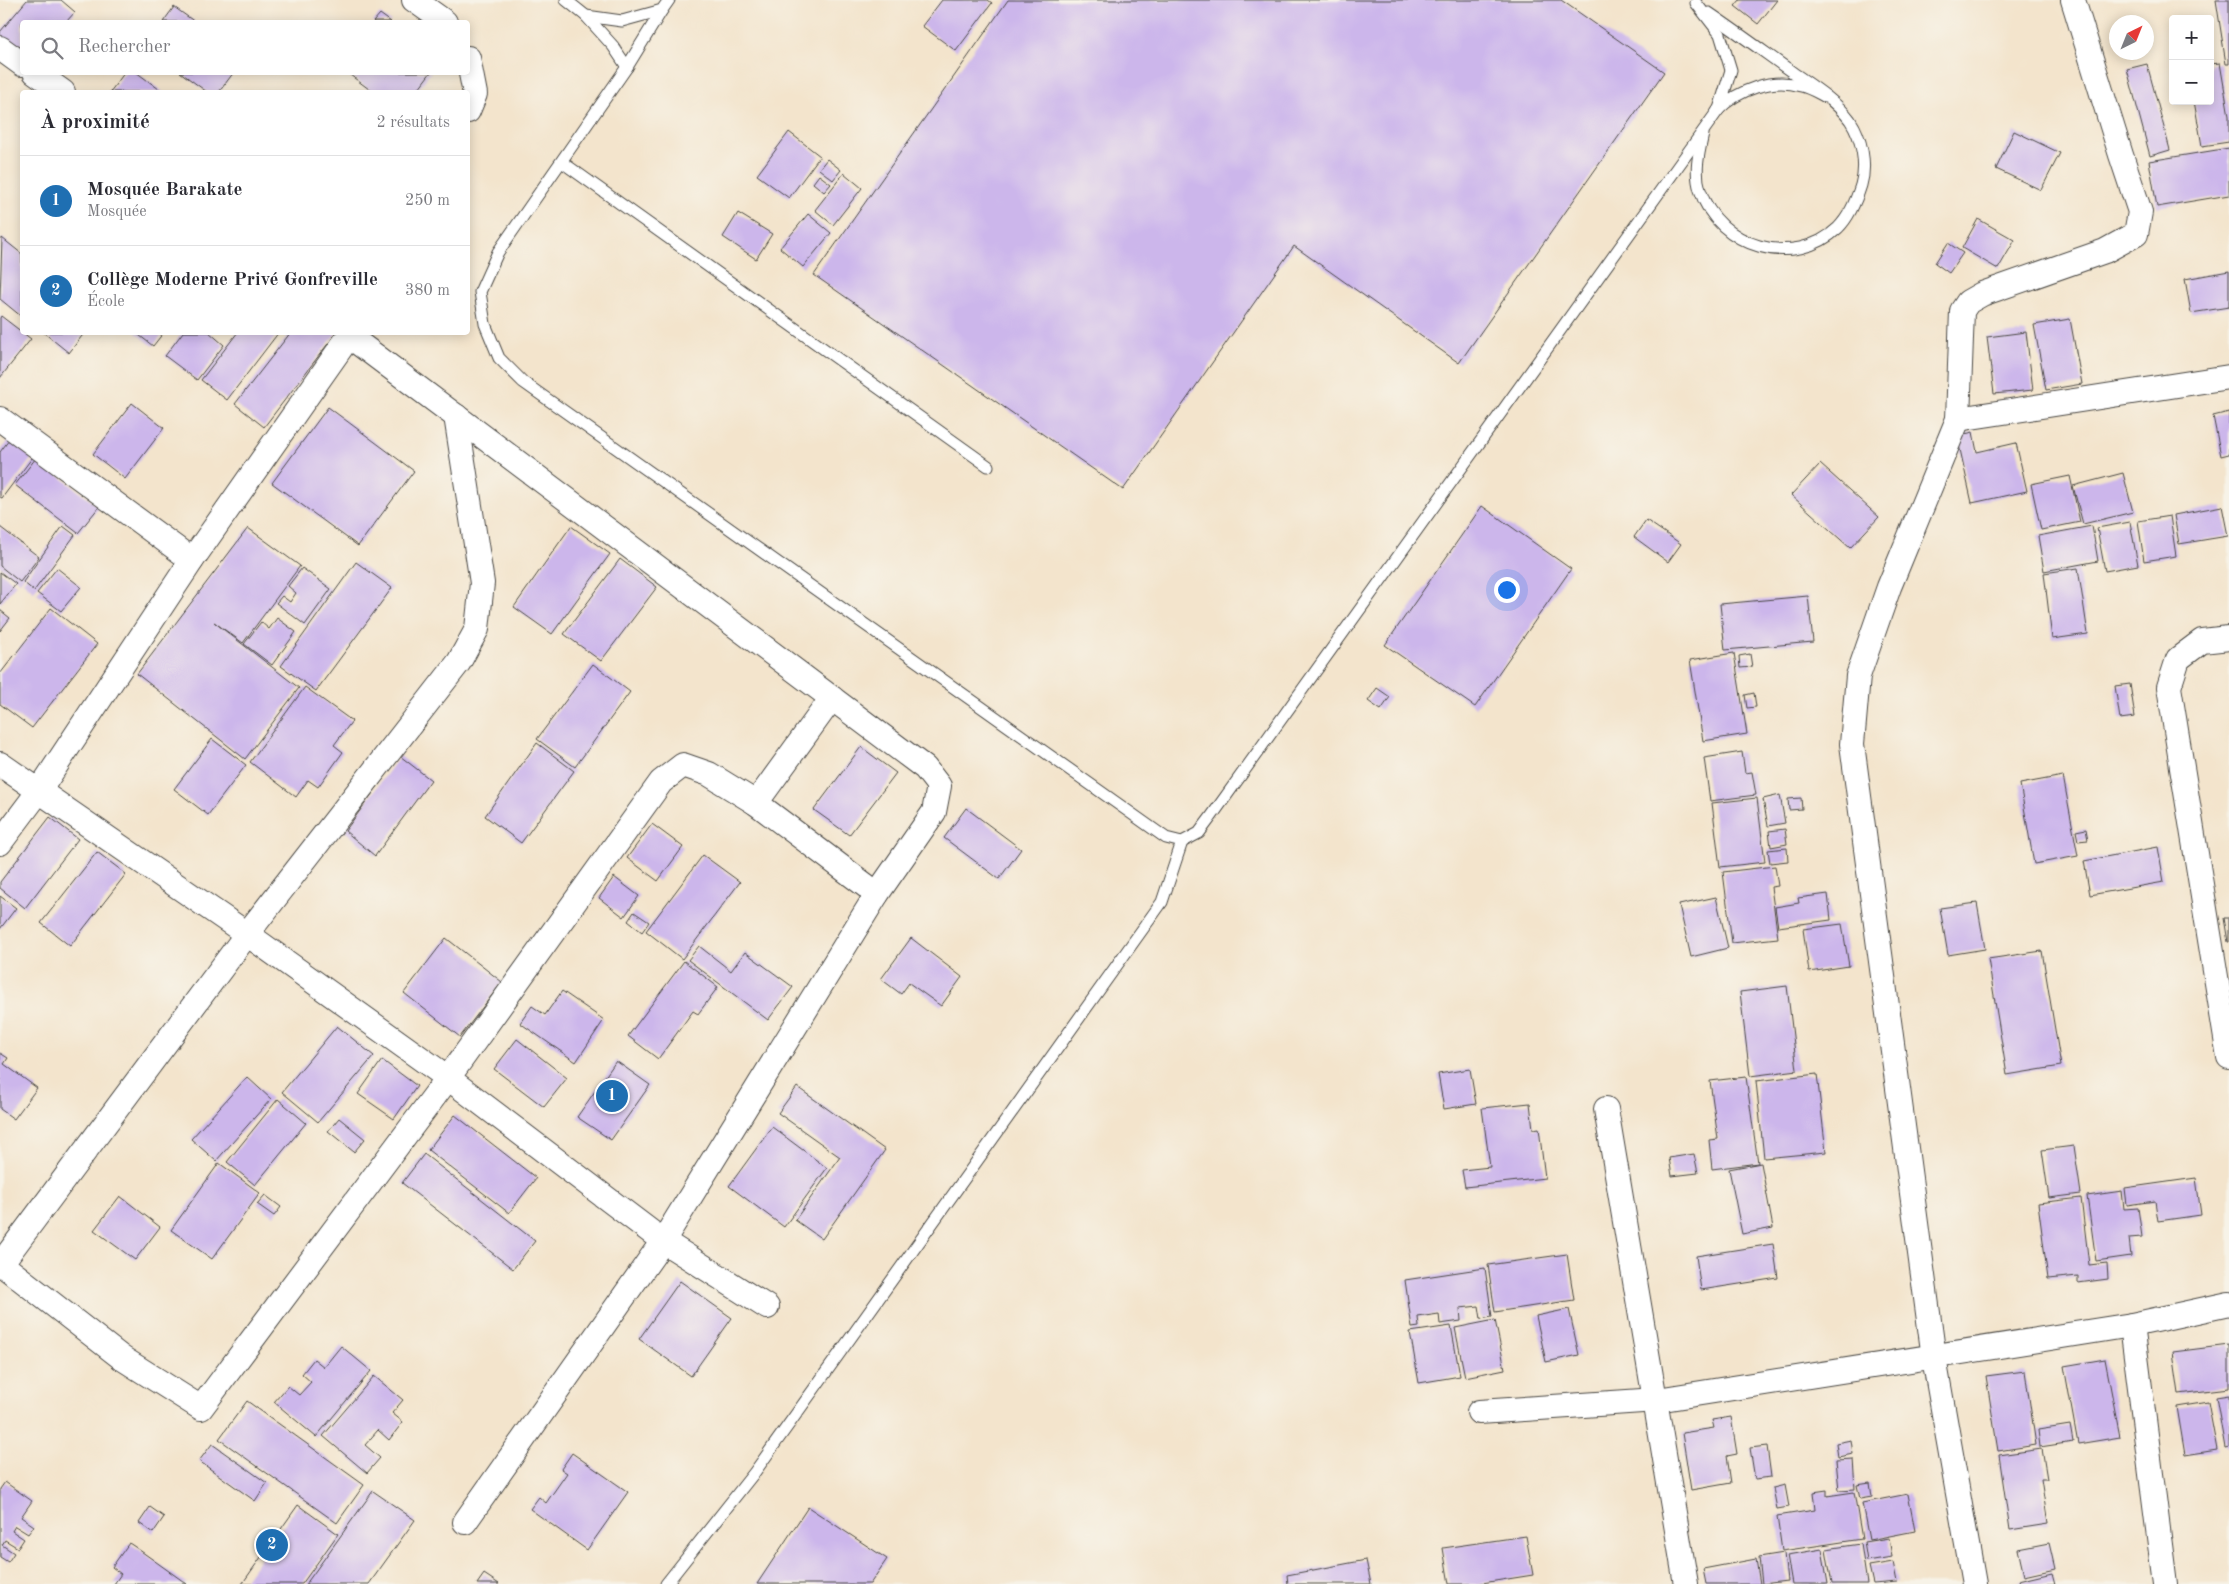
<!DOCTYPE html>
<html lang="fr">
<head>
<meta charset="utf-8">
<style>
	:root { --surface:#fff; --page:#f2f2f3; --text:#2b2b33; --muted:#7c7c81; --line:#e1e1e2; --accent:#1f6fb2 }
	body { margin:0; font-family:"Old Standard TT",serif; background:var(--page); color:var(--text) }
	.controls { position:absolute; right:15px; top:15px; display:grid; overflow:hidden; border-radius:5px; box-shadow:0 2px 12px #0003 }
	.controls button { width:45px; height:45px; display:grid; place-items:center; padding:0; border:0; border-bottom:1px solid var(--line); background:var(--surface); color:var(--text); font:25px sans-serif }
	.compass { position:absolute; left:2109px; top:15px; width:45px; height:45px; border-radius:50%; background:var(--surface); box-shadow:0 2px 12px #0003; rotate:43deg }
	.you { position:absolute; left:1506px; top:589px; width:18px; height:18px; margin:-12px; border:4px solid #fff; border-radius:50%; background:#1a73e8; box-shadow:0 0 0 8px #1a73e833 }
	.badge { display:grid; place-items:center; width:32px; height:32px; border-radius:50%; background:var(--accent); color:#fff; font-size:16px; font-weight:700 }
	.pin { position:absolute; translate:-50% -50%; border:2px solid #fff; box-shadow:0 1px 5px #0006 }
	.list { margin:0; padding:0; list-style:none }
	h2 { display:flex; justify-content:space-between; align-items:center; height:65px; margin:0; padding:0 20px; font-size:21px }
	h2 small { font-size:16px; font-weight:400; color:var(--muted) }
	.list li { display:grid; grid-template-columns:32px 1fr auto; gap:15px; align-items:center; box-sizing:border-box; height:90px; padding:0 20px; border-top:1px solid var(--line) }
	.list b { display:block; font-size:19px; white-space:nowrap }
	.list p { margin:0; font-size:16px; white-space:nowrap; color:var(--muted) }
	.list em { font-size:16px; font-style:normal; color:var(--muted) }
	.icon { flex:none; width:28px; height:28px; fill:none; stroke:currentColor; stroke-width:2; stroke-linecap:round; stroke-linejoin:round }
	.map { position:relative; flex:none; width:2229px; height:1584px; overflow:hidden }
	.search { position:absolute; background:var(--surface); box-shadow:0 2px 12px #0003; left:20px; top:20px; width:450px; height:55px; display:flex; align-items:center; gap:12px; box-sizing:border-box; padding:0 18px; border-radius:5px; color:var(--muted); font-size:19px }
	.panel { position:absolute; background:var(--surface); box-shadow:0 2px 12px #0003; left:20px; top:90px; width:450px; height:245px; border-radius:5px }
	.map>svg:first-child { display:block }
	.building { fill:#ccb6eb }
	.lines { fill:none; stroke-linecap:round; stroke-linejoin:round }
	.service-casing { stroke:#494743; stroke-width:13 }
	.minor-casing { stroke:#494743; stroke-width:26 }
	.service { stroke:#fff; stroke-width:11 }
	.minor { stroke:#fff; stroke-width:24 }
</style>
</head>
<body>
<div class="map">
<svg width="2229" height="1584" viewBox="0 0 2229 1584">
	<rect width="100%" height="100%" fill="#f7f3e8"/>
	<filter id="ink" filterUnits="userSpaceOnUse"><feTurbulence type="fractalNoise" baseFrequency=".02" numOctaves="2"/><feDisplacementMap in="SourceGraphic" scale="10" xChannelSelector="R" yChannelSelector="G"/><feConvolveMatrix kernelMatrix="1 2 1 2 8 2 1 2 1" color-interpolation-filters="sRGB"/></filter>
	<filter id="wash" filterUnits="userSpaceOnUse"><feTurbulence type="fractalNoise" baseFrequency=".0096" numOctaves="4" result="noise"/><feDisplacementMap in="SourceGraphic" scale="20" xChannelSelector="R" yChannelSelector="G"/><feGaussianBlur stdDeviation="1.12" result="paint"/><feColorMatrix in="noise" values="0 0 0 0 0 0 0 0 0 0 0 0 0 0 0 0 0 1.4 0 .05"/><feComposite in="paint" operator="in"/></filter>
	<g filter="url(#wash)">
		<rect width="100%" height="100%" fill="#f3e4cc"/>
		<g id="blocks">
			<g class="building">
				<path d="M27,0H61L75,12L66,22H22V59L0,40V32Z"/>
				<path d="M942,0H988L992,3L956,51L922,26Z"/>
				<path d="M1008,0H1561L1664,72L1459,363L1294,246L1123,490L814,275Z"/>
				<path d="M1740,0H1777L1758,24L1735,6Z"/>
				<path d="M2216,0H2229V64H2226Z"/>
				<path d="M174,7L195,22H163Z"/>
				<path d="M380,14L391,22H373Z"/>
				<path d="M2220,63L2229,116V142L2202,146L2194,101H2210V64Z"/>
				<path d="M2147,64L2170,150L2150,156L2127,69Z"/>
				<path d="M125,72H136L163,92H110Z"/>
				<path d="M180,72H234L219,92H207Z"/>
				<path d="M346,72H431L416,92H373Z"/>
				<path d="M2014,131L2060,153L2041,190L1996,169Z"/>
				<path d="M789,132L820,156L789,198L757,175Z"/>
				<path d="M2229,148V195L2157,207L2149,161Z"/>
				<path d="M827,159L841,170L833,180L819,169Z"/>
				<path d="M844,173L862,188L833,225L815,210Z"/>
				<path d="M819,175L831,184L824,192L813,183Z"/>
				<path d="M738,213L772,234L756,259L723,237Z"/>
				<path d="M808,214L831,233L803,267L780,248Z"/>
				<path d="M1978,219L2015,240L1998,269L1962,248Z"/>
				<path d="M2,238L22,254V317L0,299Z"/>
				<path d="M1948,243L1963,253L1949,273L1935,263Z"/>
				<path d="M2229,271V307L2191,313L2185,279Z"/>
				<path d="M1,316L31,339L0,378V318Z"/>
				<path d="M2070,319L2082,384L2046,390L2034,325Z"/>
				<path d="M43,332H85L69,353Z"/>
				<path d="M135,332H164L153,346Z"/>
				<path d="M183,332H209L224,345L197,380L165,356Z"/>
				<path d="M238,332H279L227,400L201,380Z"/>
				<path d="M291,332H337L264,427L235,404Z"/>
				<path d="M2026,332L2033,390L1994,394L1987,337Z"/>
				<path d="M132,403L164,428L125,479L93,454Z"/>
				<path d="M328,407L414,471L358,546L272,483Z"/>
				<path d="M2229,412V454L2221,456L2213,416Z"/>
				<path d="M1973,432L1977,452L2016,443L2027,491L1972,503L1957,436Z"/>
				<path d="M9,440L32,458L2,498L0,497V452Z"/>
				<path d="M36,458L99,507L78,533L15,485Z"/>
				<path d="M1820,464L1879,517L1850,548L1791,495Z"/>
				<path d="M2123,473L2133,512L2083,524L2073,486Z"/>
				<path d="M2070,476L2080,522L2041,530L2031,484Z"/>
				<path d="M1482,506L1571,569L1475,707L1385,645Z"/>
				<path d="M2222,506L2228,536L2179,544L2174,515Z"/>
				<path d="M2170,516L2176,556L2144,561L2138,521Z"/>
				<path d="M1646,520L1681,544L1668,562L1634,537Z"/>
				<path d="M2130,522L2138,565L2105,571L2097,528Z"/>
				<path d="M63,526L75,535L34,591L23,582Z"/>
				<path d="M571,526L610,554L552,634L514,607Z"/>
				<path d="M2092,526L2098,561L2044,571L2038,536Z"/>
				<path d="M0,527L39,557L20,582L0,566Z"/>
				<path d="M248,528L300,566L243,643L214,622L299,688L245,759L137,674Z"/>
				<path d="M620,559L657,587L601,661L564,634Z"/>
				<path d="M356,562L392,588L316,691L281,666Z"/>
				<path d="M57,568L81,587L61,611L37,593Z"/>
				<path d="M302,568L331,589L305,625L276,603L282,596L290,602L296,593L288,586Z"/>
				<path d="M2078,568L2088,634L2052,639L2044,573Z"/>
				<path d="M0,572L16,584L0,604Z"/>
				<path d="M1808,596L1813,642L1725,650L1720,604Z"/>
				<path d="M51,608L97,644L32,728L0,704V674Z"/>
				<path d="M0,610L10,618L0,631Z"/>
				<path d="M277,618L296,632L272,665L244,644L261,622L269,629Z"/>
				<path d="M1734,653L1747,734L1703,741L1690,660Z"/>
				<path d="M1750,654L1752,667L1740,668L1739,656Z"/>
				<path d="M593,664L630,692L575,767L537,739Z"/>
				<path d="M2130,684L2135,717L2120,719L2115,686Z"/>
				<path d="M305,687L352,721L334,745L343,752L318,787L308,780L296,797L250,762Z"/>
				<path d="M1377,688L1390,697L1381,710L1368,701Z"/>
				<path d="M1754,693L1756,707L1747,708L1745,695Z"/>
				<path d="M212,739L246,765L208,815L174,789Z"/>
				<path d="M537,743L574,771L521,843L485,816Z"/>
				<path d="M861,747L896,773L849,835L814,810Z"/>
				<path d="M1742,752L1745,773L1752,772L1756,795L1710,801L1704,758Z"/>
				<path d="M400,756L431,780L375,856L345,831Z"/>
				<path d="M2063,776L2078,856L2034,864L2020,784Z"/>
				<path d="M1780,795L1785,823L1768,826L1763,799Z"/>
				<path d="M1757,798L1765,862L1720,867L1712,803Z"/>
				<path d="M1801,798L1802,809L1789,810L1788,799Z"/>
				<path d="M966,808L1021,849L999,879L944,838Z"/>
				<path d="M50,817L78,839L25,908L0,888V882Z"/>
				<path d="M652,824L683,847L658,881L627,858Z"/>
				<path d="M1785,829L1787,844L1771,847L1769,831Z"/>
				<path d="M2086,829L2088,840L2078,841L2076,831Z"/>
				<path d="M2158,847L2164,882L2090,895L2084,861Z"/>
				<path d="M1787,848L1788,861L1770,863L1768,850Z"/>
				<path d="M97,852L126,874L70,946L41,923Z"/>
				<path d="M703,855L740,882L682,959L646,931Z"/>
				<path d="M1775,866L1778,886L1771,887L1778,938L1732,943L1723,872Z"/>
				<path d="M614,877L639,896L624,917L599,898Z"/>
				<path d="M1828,894L1831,920L1778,927L1775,907L1799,903L1798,898Z"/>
				<path d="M0,896L16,908L0,929Z"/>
				<path d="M1716,897L1728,948L1691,957L1679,905Z"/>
				<path d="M1977,903L1985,949L1948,955L1940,908Z"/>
				<path d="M634,912L649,922L642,932L628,921Z"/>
				<path d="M2224,918H2229V942H2228Z"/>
				<path d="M1842,924L1849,966L1809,972L1803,929Z"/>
				<path d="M446,938L502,982L460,1037L404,993Z"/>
				<path d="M911,938L962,977L941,1006L909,983L901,994L881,979Z"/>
				<path d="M699,946L731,971L745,952L793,987L768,1020L688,960Z"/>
				<path d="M2042,951L2061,1066L2007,1075L1988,959Z"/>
				<path d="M684,961L718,987L698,1014L693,1011L658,1059L628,1036Z"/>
				<path d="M1787,986L1797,1070L1750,1076L1740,992Z"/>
				<path d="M562,991L604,1020L576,1062L520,1023L532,1006L545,1015Z"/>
				<path d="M337,1026L374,1056L318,1122L282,1092Z"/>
				<path d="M517,1039L567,1078L544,1107L494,1069Z"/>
				<path d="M0,1053L8,1058L4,1064L37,1088L14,1119L0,1109Z"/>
				<path d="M382,1060L417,1086L394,1119L358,1094Z"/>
				<path d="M616,1061L650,1085L611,1140L577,1117Z"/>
				<path d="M1470,1069L1476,1104L1444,1109L1438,1074Z"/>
				<path d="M1817,1074L1826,1152L1764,1158L1756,1081Z"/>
				<path d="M247,1077L271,1099L216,1161L191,1139Z"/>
				<path d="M1746,1077L1758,1163L1712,1169L1709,1140L1718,1139L1710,1081Z"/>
				<path d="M797,1087L885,1150L822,1239L795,1220L840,1157L778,1113Z"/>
				<path d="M278,1099L306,1123L255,1185L227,1162Z"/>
				<path d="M1530,1103L1533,1129L1539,1128L1545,1178L1465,1187L1462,1170L1490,1167L1482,1108Z"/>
				<path d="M455,1115L536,1178L509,1213L428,1150Z"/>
				<path d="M339,1118L365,1139L354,1152L328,1131Z"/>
				<path d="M772,1127L827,1168L784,1227L729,1186Z"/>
				<path d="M2074,1146L2081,1194L2049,1198L2042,1150Z"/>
				<path d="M424,1154L535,1241L513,1269L402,1183Z"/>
				<path d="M1694,1154L1698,1173L1672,1176L1669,1158Z"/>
				<path d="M219,1163L260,1193L212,1259L171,1230Z"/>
				<path d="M1761,1163L1773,1228L1742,1234L1729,1169Z"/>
				<path d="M2196,1178L2201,1215L2158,1221L2155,1201L2127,1205L2125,1188Z"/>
				<path d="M2122,1191L2124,1209L2138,1208L2142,1237L2129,1238L2131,1256L2096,1261L2087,1196Z"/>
				<path d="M265,1195L281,1207L274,1216L257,1204Z"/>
				<path d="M120,1196L160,1227L135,1260L94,1230Z"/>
				<path d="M2081,1198L2089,1265L2107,1263L2108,1279L2078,1283V1276L2048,1279L2038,1203Z"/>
				<path d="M1773,1244L1778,1278L1701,1290L1696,1256Z"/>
				<path d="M1567,1254L1574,1300L1495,1312L1488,1265Z"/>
				<path d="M1485,1268L1492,1317L1481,1319L1479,1306L1460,1308L1461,1321L1440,1324L1439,1314L1418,1317L1419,1327L1412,1328L1405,1280Z"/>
				<path d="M680,1281L732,1318L691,1376L639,1339Z"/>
				<path d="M1569,1309L1579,1355L1546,1362L1536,1316Z"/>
				<path d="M1495,1320L1505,1369L1465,1377L1455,1328Z"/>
				<path d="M1451,1326L1460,1376L1419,1383L1410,1332Z"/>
				<path d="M2229,1345V1388L2179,1394L2173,1352Z"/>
				<path d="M341,1346L371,1371L316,1437L274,1402L288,1386L299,1395L311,1382L302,1374L314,1359L324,1367Z"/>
				<path d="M2105,1359L2120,1437L2078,1444L2064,1366Z"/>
				<path d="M2025,1371L2036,1445L1998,1451L1986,1376Z"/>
				<path d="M374,1376L403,1400L392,1413L403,1422L389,1440L378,1430L365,1445L380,1458L367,1473L323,1436Z"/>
				<path d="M2229,1395V1447L2225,1448L2216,1397Z"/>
				<path d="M247,1401L364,1485L337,1523L219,1439Z"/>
				<path d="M2208,1402L2217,1450L2185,1455L2177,1407Z"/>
				<path d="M1731,1417L1737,1454L1727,1456L1731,1483L1691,1490L1682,1433L1714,1428L1712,1420Z"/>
				<path d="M2070,1425L2073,1442L2040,1447L2038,1430Z"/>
				<path d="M1851,1440L1853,1454L1838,1457L1836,1443Z"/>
				<path d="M212,1444L267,1483L255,1501L199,1461Z"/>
				<path d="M1767,1446L1771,1477L1755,1479L1750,1448Z"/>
				<path d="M2042,1449L2047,1479H2041L2048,1524L2010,1530L1999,1455Z"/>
				<path d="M572,1453L628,1492L587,1550L530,1509L539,1497L546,1503L567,1473L561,1469Z"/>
				<path d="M1853,1459L1855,1489L1839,1490L1836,1460Z"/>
				<path d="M5,1482L32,1501L21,1517L34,1526L28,1534L15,1526L12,1531L24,1539L18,1548L5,1540L2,1545L14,1553L8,1562L0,1557V1489Z"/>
				<path d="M1870,1483L1872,1497L1860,1499L1857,1485Z"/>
				<path d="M1785,1485L1789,1507L1777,1509L1773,1488Z"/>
				<path d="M1827,1490V1496L1854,1492L1862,1539L1782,1551L1777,1516L1815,1510L1813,1492Z"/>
				<path d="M373,1491L415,1520L369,1584H306Z"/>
				<path d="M1908,1494L1915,1531L1869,1540L1862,1503Z"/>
				<path d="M298,1505L338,1534L302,1584H242Z"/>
				<path d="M150,1507L164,1517L153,1533L139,1523Z"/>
				<path d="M808,1507L887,1559L870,1584H757Z"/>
				<path d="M1526,1536L1533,1575L1476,1584H1449L1443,1548Z"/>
				<path d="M1889,1538L1892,1557L1867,1561L1864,1542Z"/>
				<path d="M129,1543L138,1549L187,1584H114L121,1574L112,1567Z"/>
				<path d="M2049,1543L2055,1569L2024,1576L2018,1549Z"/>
				<path d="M1861,1544L1867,1584H1832L1826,1549Z"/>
				<path d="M1822,1549L1828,1584H1792L1787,1555Z"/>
				<path d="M1784,1553L1787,1581L1762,1584L1759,1557Z"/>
				<path d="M1756,1559L1760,1584H1706L1703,1569Z"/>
				<path d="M1366,1560L1371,1584H1288L1287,1575Z"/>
				<path d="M1893,1562L1897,1582L1873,1584L1869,1566Z"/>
				<path d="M2052,1573L2055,1584H2019L2018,1581Z"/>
				<path d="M484,1574L499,1584H477Z"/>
			</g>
		</g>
	</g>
	<g filter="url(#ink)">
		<use href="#blocks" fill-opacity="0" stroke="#494743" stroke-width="1"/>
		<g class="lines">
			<defs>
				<g id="service">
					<path d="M566,0L586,16L622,21L662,10L669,0"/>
					<path d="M662,10L627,67L498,252L480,292L485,324L499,358L523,382L1166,838L1182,842L1199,833L1211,817L1719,109L1731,70L1720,34L1696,3"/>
					<path d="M586,16L613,46L627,67"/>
					<path d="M1718,110C1738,90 1772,77 1801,86C1810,88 1818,93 1826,97"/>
					<path d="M1703,134C1699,152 1694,171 1700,190C1718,247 1794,270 1838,228C1850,216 1856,201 1861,185C1867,165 1862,138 1850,120C1835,100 1812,86 1792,72C1764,52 1737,32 1709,13"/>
					<path d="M562,162L988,466"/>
					<path d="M666,1584L754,1473L1162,902L1182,842"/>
				</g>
				<g id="minor">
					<path d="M414,0L445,22"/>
					<path d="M0,48L22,64"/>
					<path d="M468,58L475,94L468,111"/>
					<path d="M35,72L63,92"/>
					<path d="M349,336L925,768L939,786L934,812L877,894L663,1241L465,1522"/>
					<path d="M0,419L192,560"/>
					<path d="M1958,419L2229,377"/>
					<path d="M2229,638L2202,641L2178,659L2169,687L2229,1057"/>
					<path d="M0,764L247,934L448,1078L663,1241L767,1307"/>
					<path d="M756,803L832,698"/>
					<path d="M0,843L39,791L192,560L352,332"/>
					<path d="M1606,1109L1686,1584"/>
					<path d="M0,1263L122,1358L201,1408L448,1078L661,782L683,765L709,774L756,803L877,894"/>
					<path d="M0,1265L247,934L459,662L477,629L482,583L456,416"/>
					<path d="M2132,1325L2165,1584"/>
					<path d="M1479,1412L1657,1400L2132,1325L2229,1304"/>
					<path d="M1974,1584L1934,1358L1852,744L1858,676L1889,587L1958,419L1962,311L1968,302L1982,294L2105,251L2136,234L2140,212L2121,155L2073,0"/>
				</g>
			</defs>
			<use href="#service" class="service-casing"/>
			<use href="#minor" class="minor-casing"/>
			<use href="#service" class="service"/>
			<use href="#minor" class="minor"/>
		</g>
	</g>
</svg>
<div class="controls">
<button>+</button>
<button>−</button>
</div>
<svg class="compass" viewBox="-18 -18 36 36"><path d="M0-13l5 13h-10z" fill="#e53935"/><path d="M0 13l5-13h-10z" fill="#7c7c81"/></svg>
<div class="you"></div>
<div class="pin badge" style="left:612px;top:1096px">1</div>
<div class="pin badge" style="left:272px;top:1545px">2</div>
<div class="search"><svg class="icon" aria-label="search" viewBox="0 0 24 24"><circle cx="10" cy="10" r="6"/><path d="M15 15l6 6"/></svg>Rechercher</div>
<section class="panel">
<h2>À proximité<small>2 résultats</small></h2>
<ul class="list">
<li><span class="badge">1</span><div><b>Mosquée Barakate</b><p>Mosquée</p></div><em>250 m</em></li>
<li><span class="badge">2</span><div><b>Collège Moderne Privé Gonfreville</b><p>École</p></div><em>380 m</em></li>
</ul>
</section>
</div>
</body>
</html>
